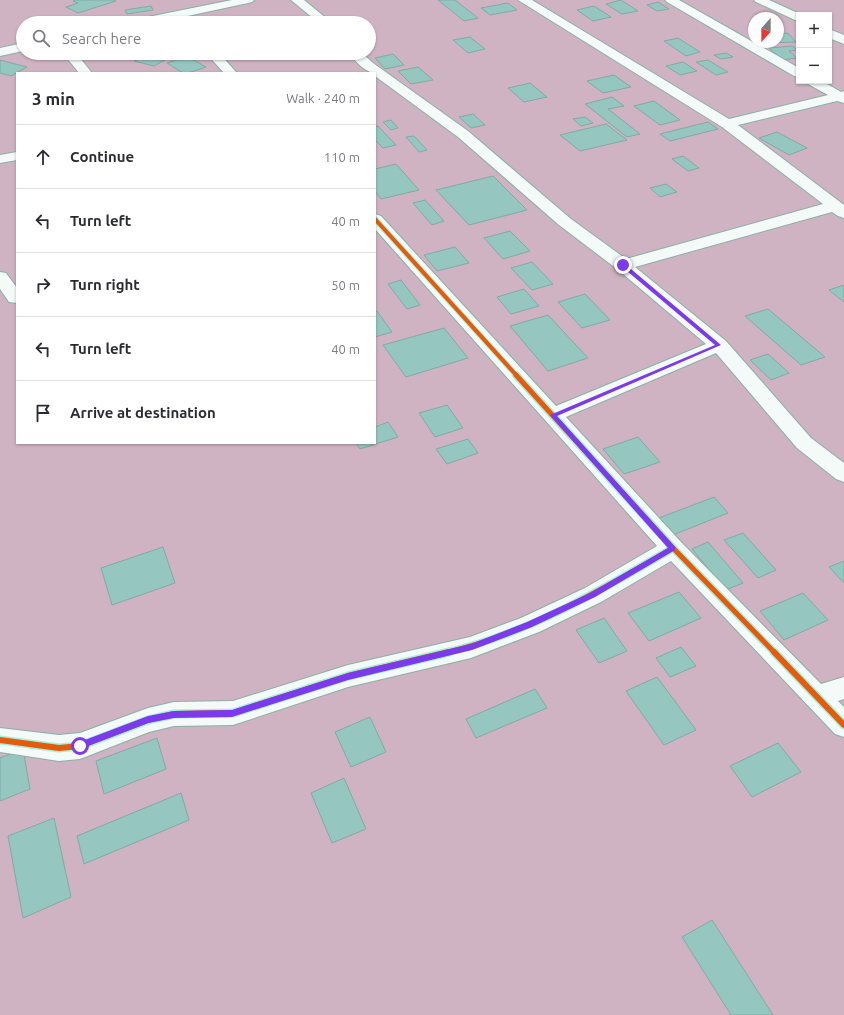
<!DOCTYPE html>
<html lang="en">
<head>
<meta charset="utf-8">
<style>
	:root { --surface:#fff; --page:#f2f2f3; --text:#2b2b33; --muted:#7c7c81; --line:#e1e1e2 }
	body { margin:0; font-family:Ubuntu,sans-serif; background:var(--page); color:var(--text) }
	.controls { position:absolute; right:12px; top:12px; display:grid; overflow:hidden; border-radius:0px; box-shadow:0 1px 3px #0004 }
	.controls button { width:36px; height:36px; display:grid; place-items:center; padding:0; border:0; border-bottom:1px solid var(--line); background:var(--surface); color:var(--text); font:20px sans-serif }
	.compass { position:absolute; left:748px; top:12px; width:36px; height:36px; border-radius:50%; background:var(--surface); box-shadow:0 1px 3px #0004; rotate:201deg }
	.stop { position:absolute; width:12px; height:12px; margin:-9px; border:3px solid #7c3aed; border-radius:50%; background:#fff }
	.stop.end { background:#7c3aed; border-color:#fff; box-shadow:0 1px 4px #0008 }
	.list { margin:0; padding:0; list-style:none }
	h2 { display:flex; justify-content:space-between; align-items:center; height:52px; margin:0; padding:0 16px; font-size:17px }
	h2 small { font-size:13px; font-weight:400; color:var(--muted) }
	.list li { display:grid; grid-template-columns:26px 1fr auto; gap:12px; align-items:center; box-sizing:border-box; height:64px; padding:0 16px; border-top:1px solid var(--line) }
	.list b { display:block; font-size:15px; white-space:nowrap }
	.list em { font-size:13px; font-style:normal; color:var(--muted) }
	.icon { flex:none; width:22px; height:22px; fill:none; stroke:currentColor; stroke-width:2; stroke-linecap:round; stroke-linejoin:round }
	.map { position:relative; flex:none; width:844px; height:1015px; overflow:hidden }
	.search { position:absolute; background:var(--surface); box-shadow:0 1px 3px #0004; left:16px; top:16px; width:360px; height:44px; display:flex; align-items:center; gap:10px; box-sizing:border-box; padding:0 14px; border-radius:22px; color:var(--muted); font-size:15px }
	.panel { position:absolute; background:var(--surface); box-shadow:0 1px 3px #0004; left:16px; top:72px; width:360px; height:372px; border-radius:0px }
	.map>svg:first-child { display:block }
	.green { fill:#cfb3c2; fill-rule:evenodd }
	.building { fill:#95c6c0; stroke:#81aaa4 }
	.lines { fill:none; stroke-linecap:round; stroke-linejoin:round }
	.minor-casing { stroke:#8ab0a6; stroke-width:2 }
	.minor { fill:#f3faf8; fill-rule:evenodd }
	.cycleway-far2-casing { stroke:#9bf3db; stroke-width:6 }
	.cycleway-far1-casing { stroke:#9bf3db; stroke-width:8 }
	.cycleway-casing { stroke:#9bf3db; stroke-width:9 }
	.cycleway-far2 { stroke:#e8590c; stroke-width:4 }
	.cycleway-far1 { stroke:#e8590c; stroke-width:5 }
	.cycleway { stroke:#e8590c; stroke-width:6 }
	.route { fill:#7c3aed }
</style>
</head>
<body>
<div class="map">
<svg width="844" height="1015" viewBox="0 0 844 1015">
	<rect width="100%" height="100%" fill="#afdfd2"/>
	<path class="green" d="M0,0H844V1015H0ZM799,15H829V81H799ZM754,18H778V42H754ZM23,23H369V53H23ZM17,73H375V443H17Z"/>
	<g class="building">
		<path d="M114,0L116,1L78,13L66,7L78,3L73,1L75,0Z"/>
		<path d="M438,0H455L478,18L464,21Z"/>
		<path d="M621,0L638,11L622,14L606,4Z"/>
		<path d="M658,2L669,9L657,11L647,5Z"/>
		<path d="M508,3L517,10L490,15L481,8Z"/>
		<path d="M151,6L153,10L127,14L125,10Z"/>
		<path d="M594,6L611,17L593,21L577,10Z"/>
		<path d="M84,17L87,23H69L67,20Z"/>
		<path d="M788,33L796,42L764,43L763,42H778V34Z"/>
		<path d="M470,37L485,49L468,53L453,40Z"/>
		<path d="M678,38L700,52L686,56L664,41Z"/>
		<path d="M792,46L797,50L789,51L797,58L782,60L769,48Z"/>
		<path d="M147,53H178L154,66L134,61Z"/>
		<path d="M726,53L733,57L721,59L714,55Z"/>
		<path d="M393,54L404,65L385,69L375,58Z"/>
		<path d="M187,56L206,67L188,73H183L167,63Z"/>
		<path d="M0,60L27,67L11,76L0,73Z"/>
		<path d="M708,60L728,72L716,75L696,62Z"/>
		<path d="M683,62L697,71L680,75L666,66Z"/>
		<path d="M418,67L433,80L411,84L398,71Z"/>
		<path d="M614,75L631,87L603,93L587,81Z"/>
		<path d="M530,83L547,97L524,102L508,88Z"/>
		<path d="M612,97L624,106L608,109L640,134L627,137L585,104Z"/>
		<path d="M654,101L680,120L660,125L634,106Z"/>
		<path d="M473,114L485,125L471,128L459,117Z"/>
		<path d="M585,117L593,123L581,126L573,119Z"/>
		<path d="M391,120L398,128L391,130L383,122Z"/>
		<path d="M708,122L718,129L670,141L660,134Z"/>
		<path d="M606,124L627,140L580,151L560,135Z"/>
		<path d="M378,126L396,145L383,148L375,140V127Z"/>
		<path d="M777,132L807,148L789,155L759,138Z"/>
		<path d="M414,136L427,150L419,152L406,137Z"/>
		<path d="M683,156L699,168L688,171L672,159Z"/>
		<path d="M396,164L419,190L381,199L375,191V169Z"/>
		<path d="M493,176L527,210L469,225L436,190Z"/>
		<path d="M666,184L677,192L660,197L650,188Z"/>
		<path d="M425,200L444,221L432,225L413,203Z"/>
		<path d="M510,231L530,251L503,259L484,238Z"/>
		<path d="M455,247L469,263L437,271L424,255Z"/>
		<path d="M532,262L553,284L532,290L511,268Z"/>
		<path d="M401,280L420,305L407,309L388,284Z"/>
		<path d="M844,285V302L829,290Z"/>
		<path d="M524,289L539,306L511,314L497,297Z"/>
		<path d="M585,294L610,320L582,328L558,302Z"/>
		<path d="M768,309L825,357L801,365L745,316Z"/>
		<path d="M375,311H377L392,332L375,337Z"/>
		<path d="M548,315L588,358L548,371L510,326Z"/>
		<path d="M444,328L468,358L406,377L383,345Z"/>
		<path d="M768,354L789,373L771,380L750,360Z"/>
		<path d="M447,405L463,428L435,437L419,413Z"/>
		<path d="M388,422L398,437L360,449L356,443H375V427Z"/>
		<path d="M638,437L660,462L624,474L603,449Z"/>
		<path d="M468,439L478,453L447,464L436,449Z"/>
		<path d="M714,497L728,513L673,535L659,518Z"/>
		<path d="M743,533L776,570L758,578L724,540Z"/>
		<path d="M708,542L743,583L726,590L692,549Z"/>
		<path d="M163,547L175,583L112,605L101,568Z"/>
		<path d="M844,561V583L829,567Z"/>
		<path d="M679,592L701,618L649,641L628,613Z"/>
		<path d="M803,593L828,620L784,640L760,611Z"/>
		<path d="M604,618L627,651L599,663L576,630Z"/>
		<path d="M681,647L696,666L670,677L656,658Z"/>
		<path d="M657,677L696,730L664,745L626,691Z"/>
		<path d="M535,689L547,708L476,738L466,719Z"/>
		<path d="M370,717L386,752L351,767L335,732Z"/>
		<path d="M157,738L166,769L104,794L96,761Z"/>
		<path d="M778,743L801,772L752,797L730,766Z"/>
		<path d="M23,749L30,789L0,801V758Z"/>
		<path d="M344,778L366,829L332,843L311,793Z"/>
		<path d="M181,793L189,820L84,864L77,836Z"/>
		<path d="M54,818L71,897L23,918L8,836Z"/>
		<path d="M712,920L773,1015H731L682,937Z"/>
	</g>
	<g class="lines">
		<defs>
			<g id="minor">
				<path d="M232,0H254L252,2L248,3L155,23H132L134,21L138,19Z"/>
				<path d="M291,0H304L332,23H319Z"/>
				<path d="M518,0H532L729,119L828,95L808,84L807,81H822L841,92L844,91V103L837,101L738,125L844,205V218L838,216L832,212L635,267L726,341L811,438L844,463V482L836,479L797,448L716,353L566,417L681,542L821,684L844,677V699L838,701L844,707V737L835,734L671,561L601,602L539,632L471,658L348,687L233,725L174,726L149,732L80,759L59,761L0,752V728L59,735L80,733L148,708L174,702L233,701L348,665L470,637L521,618L585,588L657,546L375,229V214L381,216L556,406L706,344L617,269L559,225L458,137L375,76V73C366,73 354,60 349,53H362L373,63L468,131L571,219L626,259L823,204L722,127Z"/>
				<path d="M665,0H679L799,68V77L794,76L667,2Z"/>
				<path d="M754,0H769L802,15H799V21L795,20L756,2Z"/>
				<path d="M829,29L844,35V44L829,38Z"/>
				<path d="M23,43V51L0,56V48Z"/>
				<path d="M63,53H76L92,73H79Z"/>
				<path d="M206,53H219L237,73H224Z"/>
				<path d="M17,152V160L0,163V155Z"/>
				<path d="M0,272L6,273L17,288V303L9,302L0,289Z"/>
			</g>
		</defs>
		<use href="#minor" class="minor-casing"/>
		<use href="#minor" class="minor"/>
		<defs>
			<path id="cycleway-far2" d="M375,219L517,376"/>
			<g id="cycleway-far1">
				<path d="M516,375L673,548L775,653"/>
				<path d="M444,653C527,634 600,591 673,548"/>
			</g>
			<g id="cycleway">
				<path d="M774,652L844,725"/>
				<path d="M0,740L59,748L80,746L148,720L174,714L233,713L348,676L449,652"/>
			</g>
		</defs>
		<use href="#cycleway-far2" class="cycleway-far2-casing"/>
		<use href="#cycleway-far1" class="cycleway-far1-casing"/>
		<use href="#cycleway" class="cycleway-casing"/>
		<use href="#cycleway-far2" class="cycleway-far2"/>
		<use href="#cycleway-far1" class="cycleway-far1"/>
		<use href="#cycleway" class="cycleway"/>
	</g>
	<path class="route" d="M621,264H625L721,345L557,416L675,547V550L595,597L532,627L472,650L348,680L232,717L174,718L148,723L80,749L77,748V743L148,716L174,711L232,710L348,673L471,644L527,622L590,593L668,548L550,415L715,345L621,266Z"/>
</svg>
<div class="controls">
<button>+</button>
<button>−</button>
</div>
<svg class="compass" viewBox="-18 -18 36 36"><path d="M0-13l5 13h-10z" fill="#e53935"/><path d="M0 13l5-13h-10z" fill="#7c7c81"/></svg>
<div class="stop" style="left:80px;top:746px"></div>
<div class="stop end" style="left:623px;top:265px"></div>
<div class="search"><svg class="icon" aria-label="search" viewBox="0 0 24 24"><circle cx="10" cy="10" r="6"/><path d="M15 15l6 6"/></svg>Search here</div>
<section class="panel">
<h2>3 min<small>Walk · 240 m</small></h2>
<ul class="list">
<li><svg class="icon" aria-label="ahead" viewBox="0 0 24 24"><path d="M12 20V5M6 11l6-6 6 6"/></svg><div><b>Continue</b></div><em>110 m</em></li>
<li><svg class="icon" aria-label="left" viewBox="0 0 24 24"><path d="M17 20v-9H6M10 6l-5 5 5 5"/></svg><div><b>Turn left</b></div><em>40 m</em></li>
<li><svg class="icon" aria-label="right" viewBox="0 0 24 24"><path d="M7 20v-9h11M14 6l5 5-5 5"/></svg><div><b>Turn right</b></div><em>50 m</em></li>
<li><svg class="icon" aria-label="left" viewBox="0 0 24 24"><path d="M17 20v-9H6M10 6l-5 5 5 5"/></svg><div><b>Turn left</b></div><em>40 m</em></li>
<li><svg class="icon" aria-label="arrive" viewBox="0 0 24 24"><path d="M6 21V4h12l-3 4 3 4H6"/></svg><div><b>Arrive at destination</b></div></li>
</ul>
</section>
</div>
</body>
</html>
